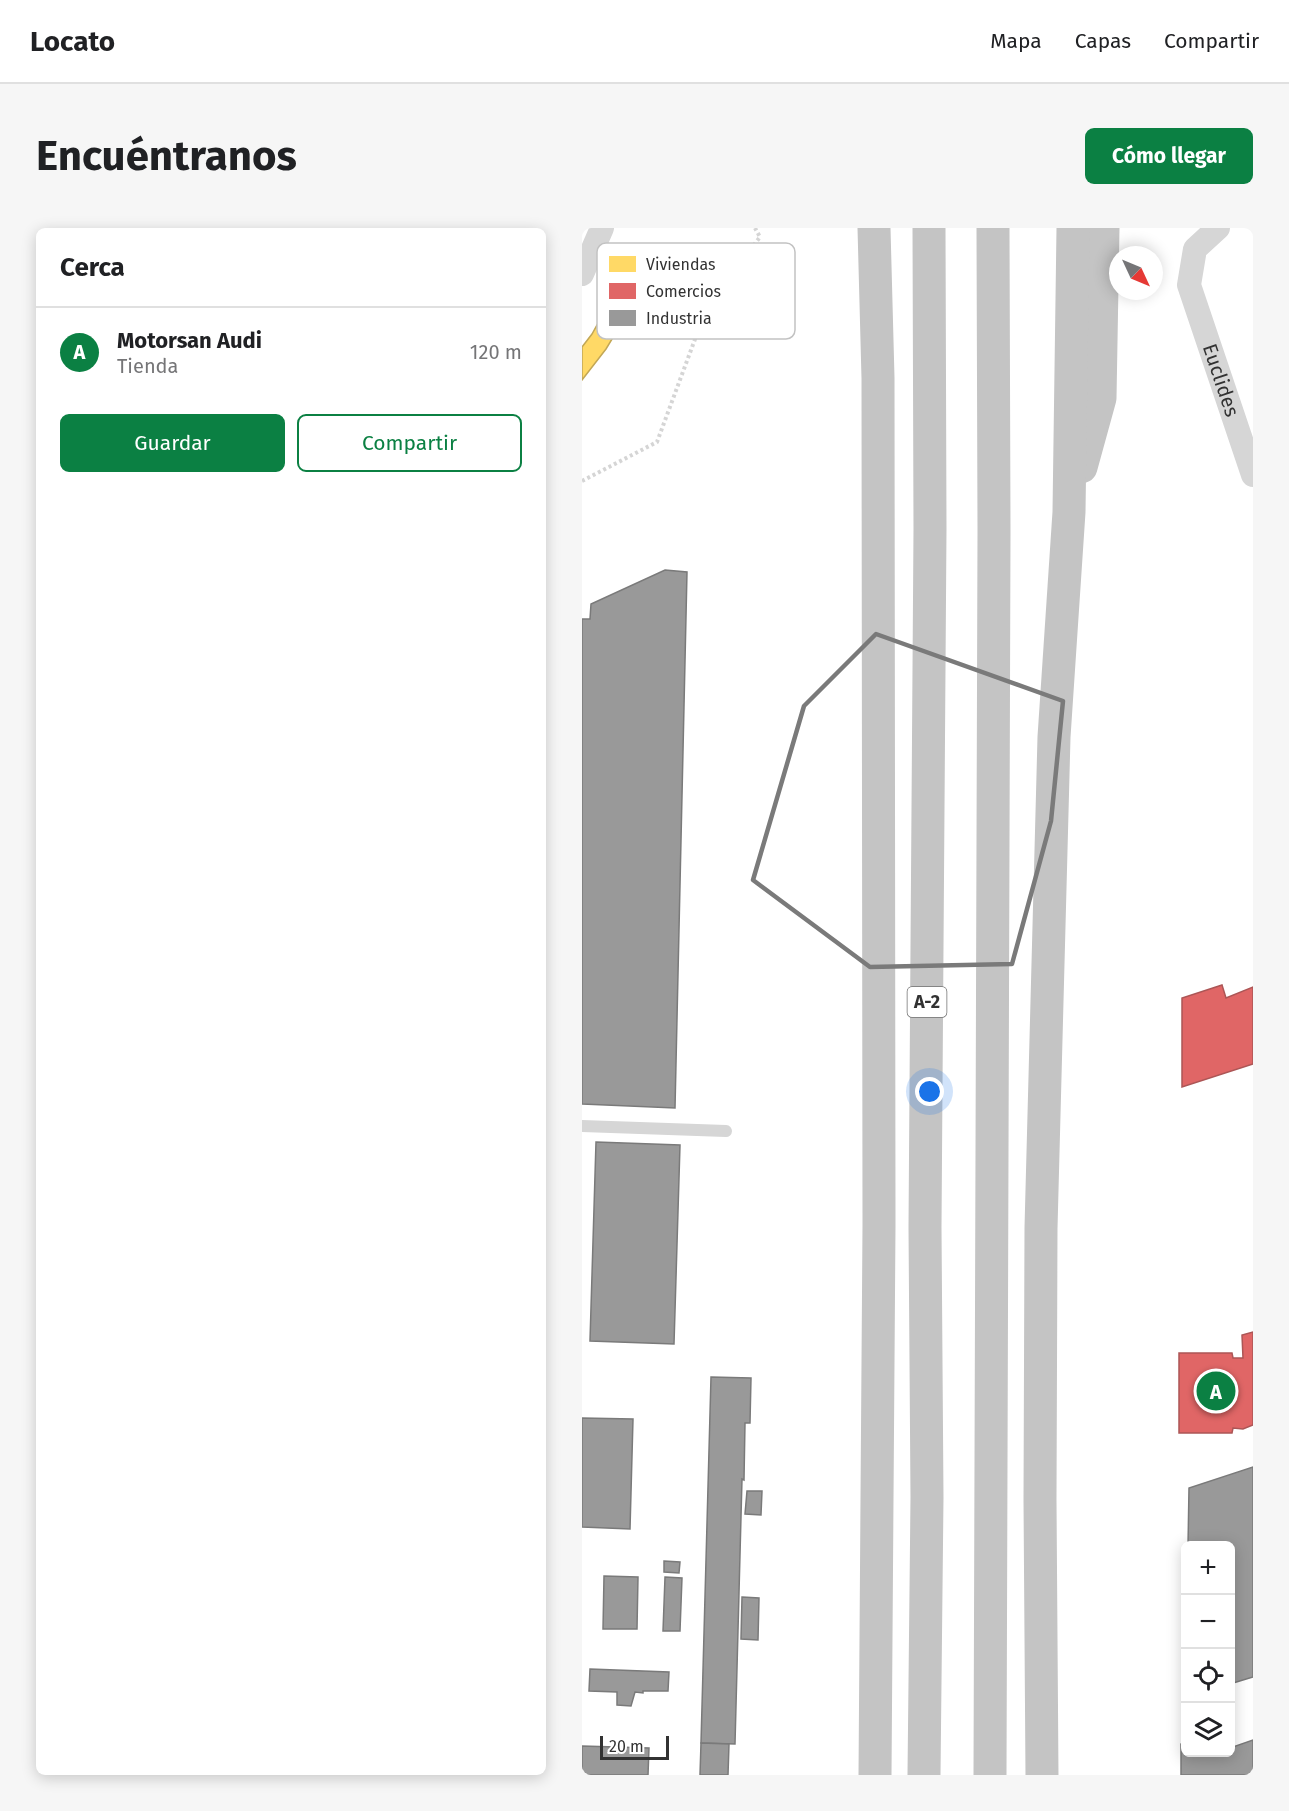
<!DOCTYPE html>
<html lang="es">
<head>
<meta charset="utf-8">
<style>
	:root { --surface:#fff; --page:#f6f6f6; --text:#202124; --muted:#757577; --line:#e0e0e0; --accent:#0b8043 }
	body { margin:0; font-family:"Fira Sans",sans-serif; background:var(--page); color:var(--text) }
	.controls { position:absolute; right:18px; bottom:18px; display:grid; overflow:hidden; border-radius:9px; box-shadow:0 3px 15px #0003 }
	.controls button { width:54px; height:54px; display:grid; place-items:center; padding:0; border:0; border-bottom:2px solid var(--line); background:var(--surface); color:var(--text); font:30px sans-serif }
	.compass { position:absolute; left:527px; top:18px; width:54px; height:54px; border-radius:50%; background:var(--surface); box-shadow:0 3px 15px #0003; rotate:134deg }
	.scale { position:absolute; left:18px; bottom:15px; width:69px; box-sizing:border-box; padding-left:6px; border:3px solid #323232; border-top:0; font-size:16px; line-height:21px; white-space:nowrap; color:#323232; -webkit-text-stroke:4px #fff; paint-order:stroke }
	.you { position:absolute; left:348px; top:864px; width:21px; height:21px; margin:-15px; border:4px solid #fff; border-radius:50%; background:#1a73e8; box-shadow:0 0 0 9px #1a73e833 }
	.badge { display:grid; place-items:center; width:39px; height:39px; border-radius:50%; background:var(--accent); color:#fff; font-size:20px; font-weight:700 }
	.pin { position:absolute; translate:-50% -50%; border:3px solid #fff; box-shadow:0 2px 6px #0006 }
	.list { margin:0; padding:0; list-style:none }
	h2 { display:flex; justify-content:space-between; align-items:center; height:78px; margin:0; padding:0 24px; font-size:26px }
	h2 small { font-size:20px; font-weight:400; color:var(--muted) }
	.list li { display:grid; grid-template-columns:39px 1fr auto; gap:18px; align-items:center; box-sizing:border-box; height:90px; padding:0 24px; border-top:2px solid var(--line) }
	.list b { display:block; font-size:22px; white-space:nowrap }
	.list p { margin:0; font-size:20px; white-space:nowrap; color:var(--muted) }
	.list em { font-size:20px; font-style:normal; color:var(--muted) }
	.actions { display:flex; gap:12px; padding:18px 24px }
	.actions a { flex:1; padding:14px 0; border:2px solid var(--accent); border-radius:9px; text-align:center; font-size:21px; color:var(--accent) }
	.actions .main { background:var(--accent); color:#fff }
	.icon { flex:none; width:33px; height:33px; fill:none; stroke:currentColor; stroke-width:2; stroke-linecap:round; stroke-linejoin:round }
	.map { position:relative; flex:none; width:671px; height:1547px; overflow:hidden; border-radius:9px }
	header { display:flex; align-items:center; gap:36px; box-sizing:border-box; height:84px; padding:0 30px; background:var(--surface); border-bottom:2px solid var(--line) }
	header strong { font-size:28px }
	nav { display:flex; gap:33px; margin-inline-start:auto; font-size:21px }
	.intro { display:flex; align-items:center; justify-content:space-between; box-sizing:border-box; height:144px; padding:0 36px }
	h1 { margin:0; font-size:42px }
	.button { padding:15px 27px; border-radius:9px; background:var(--accent); color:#fff; font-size:21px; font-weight:700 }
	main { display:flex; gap:36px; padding:0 36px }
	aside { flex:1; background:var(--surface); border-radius:9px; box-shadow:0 3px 15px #0003 }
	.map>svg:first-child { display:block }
	.homes { fill:#ffd966; stroke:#c2a756; stroke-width:1.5 }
	.shops { fill:#e06666; stroke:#ac5656; stroke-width:1.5 }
	.industry { fill:#999; stroke:#7a7a7a; stroke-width:1.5 }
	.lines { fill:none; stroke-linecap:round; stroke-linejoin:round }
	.path { stroke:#d5d5d5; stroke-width:4; stroke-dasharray:3 3; stroke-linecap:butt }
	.lane { stroke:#d6d6d6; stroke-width:12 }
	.street { stroke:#d6d6d6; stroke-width:24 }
	.highway { stroke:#c4c4c4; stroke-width:33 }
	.marked { fill:none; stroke:#7a7a7a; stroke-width:4.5; stroke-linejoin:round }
	.labels { text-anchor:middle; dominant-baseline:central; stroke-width:6; stroke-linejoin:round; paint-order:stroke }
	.shield { fill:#fff; stroke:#707070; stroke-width:1.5 }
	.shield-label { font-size:18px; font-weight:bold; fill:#323232 }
	.street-label { font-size:20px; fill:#323232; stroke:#fff }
	.key { fill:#fff; stroke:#c2c2c2; stroke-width:1.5 }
	.key-label { font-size:16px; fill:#323232 }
</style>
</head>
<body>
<header>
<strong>Locato</strong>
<nav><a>Mapa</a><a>Capas</a><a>Compartir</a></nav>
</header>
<div class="intro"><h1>Encuéntranos</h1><a class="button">Cómo llegar</a></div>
<main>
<aside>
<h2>Cerca<small></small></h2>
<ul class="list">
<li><span class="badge">A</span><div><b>Motorsan Audi</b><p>Tienda</p></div><em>120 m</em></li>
</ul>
<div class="actions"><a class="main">Guardar</a><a>Compartir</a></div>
</aside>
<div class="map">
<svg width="671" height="1547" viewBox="0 0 671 1547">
	<rect width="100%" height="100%" fill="#fff"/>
	<path class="homes" d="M48,20L72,28L62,53L38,98L24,121L0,152V119L10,106L38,55L47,32Z"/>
	<g class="shops">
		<path d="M640,757L644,770L671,759V836L600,859V770Z"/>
		<path d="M671,1104V1197L661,1201L651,1200L650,1205H597V1125H650L651,1130H661L660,1107Z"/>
	</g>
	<g class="industry">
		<path d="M83,342L105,344L93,880L0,876V391H8L9,376Z"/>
		<path d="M14,914L98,917L92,1116L8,1113Z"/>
		<path d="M129,1149L169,1150L168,1195H163L162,1252L160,1251L153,1516L119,1515Z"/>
		<path d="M0,1190L51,1191L48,1301L0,1299Z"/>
		<path d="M671,1239V1449L648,1456V1318H606L607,1260Z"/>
		<path d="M165,1263H180L179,1287L163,1286Z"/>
		<path d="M82,1333L98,1334L97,1345L82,1344Z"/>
		<path d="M22,1348L56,1349L55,1401H21Z"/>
		<path d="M83,1349L100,1350L98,1403H81Z"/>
		<path d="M160,1369L177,1370L176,1412L159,1411Z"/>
		<path d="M8,1441L87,1444L86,1463H61V1465L53,1464L49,1478L35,1477V1464L7,1463Z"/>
		<path d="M671,1512V1547H599V1516L604,1514V1524H648V1520Z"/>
		<path d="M119,1515L147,1516L146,1547H118Z"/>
		<path d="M0,1518L67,1520L66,1547H0Z"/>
	</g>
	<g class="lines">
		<path class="path" d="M0,253L75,214L126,76L178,9L173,0"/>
		<path class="lane" d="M0,898L144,903"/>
		<g class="street">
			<path id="s1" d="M636,0L613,21L607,57L671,247"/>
			<path d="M0,46L20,0"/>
		</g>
		<g class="highway">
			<path d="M292,0L296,150L297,997L293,1547"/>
			<path d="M499,239L518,170L521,0"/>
			<path d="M342,1547L345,1269L343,999L348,301L347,0"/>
			<path d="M408,1547L412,303L411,0"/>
			<path d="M460,1547L458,1272L459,1000L472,509L487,284L491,0"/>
		</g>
	</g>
	<path class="marked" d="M294,406L481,473L469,593L430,736L288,739L171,652L222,478Z"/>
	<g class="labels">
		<rect class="shield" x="325.5" y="759" width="39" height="30" rx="4.5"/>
		<g class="shield-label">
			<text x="345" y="774">A-2</text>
		</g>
		<g class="street-label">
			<text stroke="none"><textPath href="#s1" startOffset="168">Euclides</textPath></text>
		</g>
	</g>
	<rect x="15" y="15" width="198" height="96" rx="9" class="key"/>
	<rect x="27" y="28" width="27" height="16" fill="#ffd966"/>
	<rect x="27" y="55" width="27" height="16" fill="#e06666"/>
	<rect x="27" y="82" width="27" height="16" fill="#999"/>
	<g class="key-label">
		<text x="64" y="42">Viviendas</text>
		<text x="64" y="69">Comercios</text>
		<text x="64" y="96">Industria</text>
	</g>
</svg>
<div class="controls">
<button>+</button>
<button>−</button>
<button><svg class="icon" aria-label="locate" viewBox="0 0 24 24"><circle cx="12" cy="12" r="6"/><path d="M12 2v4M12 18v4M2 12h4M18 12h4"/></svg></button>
<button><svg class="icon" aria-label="layers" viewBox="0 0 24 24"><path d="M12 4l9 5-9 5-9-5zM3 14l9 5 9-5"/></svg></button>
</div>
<svg class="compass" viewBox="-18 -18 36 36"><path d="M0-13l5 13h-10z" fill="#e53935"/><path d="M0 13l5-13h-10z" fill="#757577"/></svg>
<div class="scale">20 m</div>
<div class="you"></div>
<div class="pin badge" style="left:634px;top:1163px">A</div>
</div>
</main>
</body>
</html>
